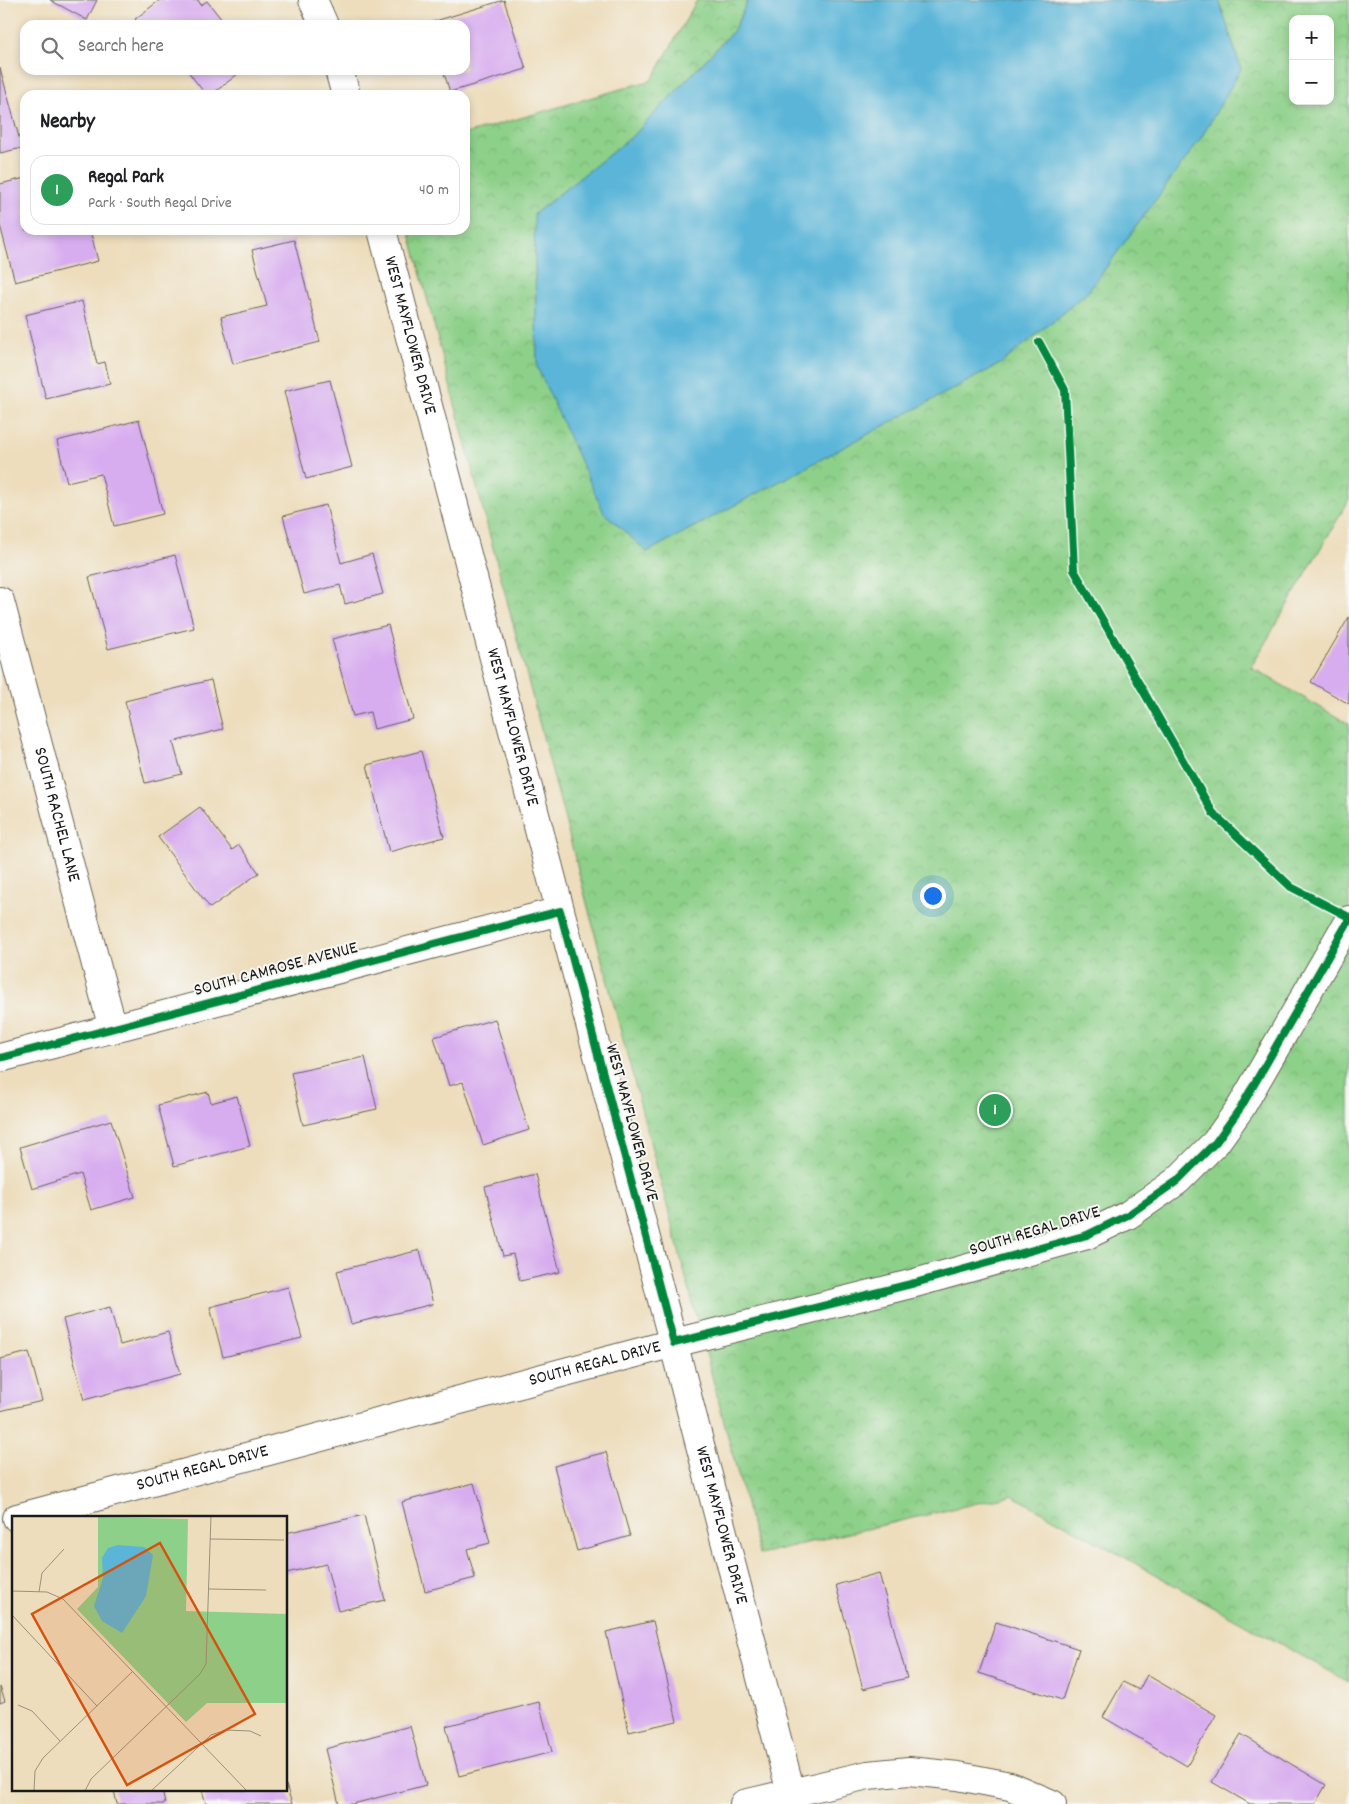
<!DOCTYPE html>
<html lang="en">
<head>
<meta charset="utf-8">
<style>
	:root { --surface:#fff; --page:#f2f2f2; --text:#202124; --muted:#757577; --line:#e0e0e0; --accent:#1f6fb2 }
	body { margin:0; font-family:Dekko,sans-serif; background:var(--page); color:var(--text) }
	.controls { position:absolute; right:15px; top:15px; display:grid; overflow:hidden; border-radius:10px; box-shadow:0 2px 8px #0003 }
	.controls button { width:45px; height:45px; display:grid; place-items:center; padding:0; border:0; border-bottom:1px solid var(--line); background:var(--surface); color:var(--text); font:25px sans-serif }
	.you { position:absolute; left:932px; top:895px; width:18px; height:18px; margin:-12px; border:4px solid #fff; border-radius:50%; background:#1a73e8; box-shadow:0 0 0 8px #1a73e833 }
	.badge { display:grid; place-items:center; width:32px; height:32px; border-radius:50%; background:var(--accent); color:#fff; font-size:16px; font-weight:700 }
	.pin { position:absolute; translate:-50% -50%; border:2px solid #fff; box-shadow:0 1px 5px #0006 }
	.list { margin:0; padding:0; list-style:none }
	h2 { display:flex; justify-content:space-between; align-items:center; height:65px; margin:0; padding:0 20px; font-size:21px }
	h2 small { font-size:16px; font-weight:400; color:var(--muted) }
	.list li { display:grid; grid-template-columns:32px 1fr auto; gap:15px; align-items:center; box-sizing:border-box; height:70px; margin:0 10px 10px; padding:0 10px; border:1px solid var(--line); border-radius:15px }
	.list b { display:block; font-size:19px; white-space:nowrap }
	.list p { margin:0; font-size:16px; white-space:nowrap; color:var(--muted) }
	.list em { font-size:16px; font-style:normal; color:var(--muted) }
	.icon { flex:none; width:28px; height:28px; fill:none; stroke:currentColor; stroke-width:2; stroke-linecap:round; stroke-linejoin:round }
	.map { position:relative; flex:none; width:1349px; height:1804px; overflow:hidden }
	.search { position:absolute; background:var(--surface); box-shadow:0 2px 8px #0003; left:20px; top:20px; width:450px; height:55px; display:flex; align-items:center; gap:12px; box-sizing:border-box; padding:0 18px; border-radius:15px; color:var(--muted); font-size:19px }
	.panel { position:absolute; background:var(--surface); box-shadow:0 2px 8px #0003; left:20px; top:90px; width:450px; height:145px; border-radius:15px }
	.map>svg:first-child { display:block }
	.park { fill:url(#park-crowns); stroke:#547652; fill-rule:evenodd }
	.water { fill:#5ab5d8; stroke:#3b687a }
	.building { fill:#d8adef }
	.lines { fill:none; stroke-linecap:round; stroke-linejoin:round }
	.minor-casing { stroke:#656054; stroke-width:30 }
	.minor { stroke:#fff; stroke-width:28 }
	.cycleway-casing { stroke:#f6f6f2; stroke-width:11 }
	.cycleway { stroke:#00873e; stroke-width:8 }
	.labels { text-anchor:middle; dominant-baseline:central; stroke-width:4; stroke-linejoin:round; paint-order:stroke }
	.street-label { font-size:18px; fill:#1c1c1c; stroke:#f6f6f2 }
	.inset-road { fill:none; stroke:#99907c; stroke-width:1 }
	.view { fill:#d4530e; fill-opacity:0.15; stroke:#d4530e; stroke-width:2.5 }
	.inset-edge { fill:none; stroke:#1c1c1c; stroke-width:2.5 }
</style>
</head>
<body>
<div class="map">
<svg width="1349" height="1804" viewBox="0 0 1349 1804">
	<defs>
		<pattern id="park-crowns" width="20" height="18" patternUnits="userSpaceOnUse" patternTransform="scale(1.25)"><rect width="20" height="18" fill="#8dd089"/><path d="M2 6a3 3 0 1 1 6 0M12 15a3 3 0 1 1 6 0" fill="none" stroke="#79b276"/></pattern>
	</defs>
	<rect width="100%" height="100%" fill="#f6f6f2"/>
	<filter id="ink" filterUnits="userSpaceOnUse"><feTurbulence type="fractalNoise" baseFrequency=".02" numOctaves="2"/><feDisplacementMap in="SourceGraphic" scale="10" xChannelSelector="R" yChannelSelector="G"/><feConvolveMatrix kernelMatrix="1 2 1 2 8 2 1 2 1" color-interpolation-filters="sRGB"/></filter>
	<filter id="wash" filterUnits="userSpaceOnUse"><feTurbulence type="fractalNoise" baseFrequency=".0096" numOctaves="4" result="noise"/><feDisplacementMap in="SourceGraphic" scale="20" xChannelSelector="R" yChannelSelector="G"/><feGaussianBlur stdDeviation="1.12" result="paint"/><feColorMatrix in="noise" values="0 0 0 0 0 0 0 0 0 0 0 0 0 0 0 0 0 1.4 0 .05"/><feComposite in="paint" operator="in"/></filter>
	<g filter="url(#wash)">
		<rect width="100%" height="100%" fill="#edddbc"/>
		<path class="park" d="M697,0H1349V500L1251,667L1349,724V1682L1012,1495L759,1554L409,230H465V134L652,80ZM1293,19H1330V101H1293Z"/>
		<path class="water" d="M748,0H1219L1241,69L1201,138L1089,291L1002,363L647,552L604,513L537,367L534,214L634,135L734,30Z"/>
		<g id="blocks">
			<g class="building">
				<path d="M50,0H97L87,20Z"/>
				<path d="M160,0H198L201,5L207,1L226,25H140L135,19Z"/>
				<path d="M504,0L526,69L450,92L443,70H465V25L429,23Z"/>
				<path d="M0,68L22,148L0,153Z"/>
				<path d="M187,70H243L211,95H206Z"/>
				<path d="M25,178V230H90L98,261L15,282L0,225V184Z"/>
				<path d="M294,240L320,342L233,364L221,317L267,306L252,250Z"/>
				<path d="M82,301L97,364L105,362L110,384L46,399L25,315Z"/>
				<path d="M330,380L352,467L306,479L284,391Z"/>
				<path d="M139,420L163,514L114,526L101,474L67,482L57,441Z"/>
				<path d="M326,505L341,563L372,554L383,594L345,604L340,585L304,594L283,516Z"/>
				<path d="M175,555L194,628L108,649L89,577Z"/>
				<path d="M1349,617V704L1311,682Z"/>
				<path d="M388,625L413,719L374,729L370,712L353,716L332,639Z"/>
				<path d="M211,680L223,729L173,742L182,774L145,783L125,701Z"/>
				<path d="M421,751L444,837L389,852L367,765Z"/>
				<path d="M200,807L232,850L239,845L259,873L210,908L158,837Z"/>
				<path d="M495,1019L529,1130L483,1145L463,1082L449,1086L434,1037Z"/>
				<path d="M365,1057L377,1109L303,1125L291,1073Z"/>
				<path d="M208,1092L211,1103L237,1096L250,1146L174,1166L158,1105Z"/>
				<path d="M111,1120L135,1197L91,1210L80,1174L32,1189L20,1147Z"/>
				<path d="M535,1174L560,1272L520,1281L513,1254L503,1256L485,1187Z"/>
				<path d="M420,1250L433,1304L351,1324L337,1271Z"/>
				<path d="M288,1287L302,1338L223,1357L210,1307Z"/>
				<path d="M110,1307L120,1345L168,1332L180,1374L84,1400L63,1319Z"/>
				<path d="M29,1352L42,1401L0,1411V1359Z"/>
				<path d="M606,1452L630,1536L577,1551L554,1466Z"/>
				<path d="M474,1483L490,1543L467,1549L475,1578L425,1591L402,1502Z"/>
				<path d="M364,1515L385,1600L338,1611L326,1564L286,1573V1533Z"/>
				<path d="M879,1573L907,1678L863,1689L836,1585Z"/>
				<path d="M653,1621L677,1721L629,1732L606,1632Z"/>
				<path d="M996,1622L1079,1649L1062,1700L979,1673Z"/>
				<path d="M1147,1675L1216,1715L1187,1766L1103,1717L1123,1682L1139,1690Z"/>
				<path d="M0,1687L5,1701L0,1703Z"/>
				<path d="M539,1702L552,1752L459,1776L446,1726Z"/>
				<path d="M410,1726L426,1785L353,1804H339L325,1749Z"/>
				<path d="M1241,1734L1326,1785L1315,1804H1250L1212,1782Z"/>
				<path d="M286,1785L292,1804H206L202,1790H286Z"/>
				<path d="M114,1790H162L165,1804H117Z"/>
			</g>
		</g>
	</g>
	<g filter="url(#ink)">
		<use href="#blocks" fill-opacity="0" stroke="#656054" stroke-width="1"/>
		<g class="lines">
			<defs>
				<g id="minor">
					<path d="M313,0L324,25"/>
					<path d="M339,70L346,95"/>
					<path id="s1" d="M382,230L794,1804"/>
					<path id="s2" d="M0,601L113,1029"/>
					<path d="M0,1058L560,911"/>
					<path id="s3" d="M17,1518L674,1343L915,1283L1087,1235L1128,1215L1177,1181L1216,1142L1241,1107L1349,920"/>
					<path d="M744,1804L868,1775L909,1771L958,1776L1010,1786L1052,1804"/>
				</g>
			</defs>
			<use href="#minor" class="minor-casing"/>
			<use href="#minor" class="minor"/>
			<defs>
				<g id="cycleway">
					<path d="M1039,342L1065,390L1074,570L1213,813L1291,887L1349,917"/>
					<path d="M0,1058L560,911L674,1343L915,1283L1087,1235L1128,1215L1177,1181L1216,1142L1241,1107L1349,920"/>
				</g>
			</defs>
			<use href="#cycleway" class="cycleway-casing"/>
			<use href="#cycleway" class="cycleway"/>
		</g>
	</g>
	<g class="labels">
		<g class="street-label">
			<text stroke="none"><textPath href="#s1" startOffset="109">WEST MAYFLOWER DRIVE</textPath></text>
			<text stroke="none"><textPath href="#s1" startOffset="514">WEST MAYFLOWER DRIVE</textPath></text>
			<text stroke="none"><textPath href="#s2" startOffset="221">SOUTH RACHEL LANE</textPath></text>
			<text transform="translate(276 970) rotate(-15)">SOUTH CAMROSE AVENUE</text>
			<text transform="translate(631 1123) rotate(75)">WEST MAYFLOWER DRIVE</text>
			<text transform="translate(1035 1232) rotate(-17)">SOUTH REGAL DRIVE</text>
			<text stroke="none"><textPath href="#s3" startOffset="598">SOUTH REGAL DRIVE</textPath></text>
			<text stroke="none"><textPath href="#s3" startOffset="192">SOUTH REGAL DRIVE</textPath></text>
			<text stroke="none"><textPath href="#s1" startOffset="1339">WEST MAYFLOWER DRIVE</textPath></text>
		</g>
	</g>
	<g transform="translate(12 1516)">
		<rect width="275" height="275" fill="#edddbc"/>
		<path d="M86,1L176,3L174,95L275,98V187H195L174,206L65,93L86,71Z" fill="#8dd089"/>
		<path d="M106,29L132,31L141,39L134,80L110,117L90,105L82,90L91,62L90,42L96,32Z" fill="#5ab5d8"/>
		<path class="inset-road" d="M198,23L272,24M197,73L254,74M0,75L35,76L51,83L235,275M27,76L30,57L52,33M0,99L85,190M6,189L20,195L48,225M22,275L23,255L31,242L121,155M73,275L79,263L188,158L194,148L199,0M139,275L199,219L214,214L238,215L249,220"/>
		<path class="view" d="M148,27L243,198L115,269L20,98Z"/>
		<rect width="275" height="275" class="inset-edge"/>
	</g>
</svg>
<div class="controls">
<button>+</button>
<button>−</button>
</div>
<div class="you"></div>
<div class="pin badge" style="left:995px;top:1110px;background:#2e9e5b">1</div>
<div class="search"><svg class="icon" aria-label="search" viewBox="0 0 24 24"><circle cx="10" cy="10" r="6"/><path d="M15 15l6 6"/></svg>Search here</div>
<section class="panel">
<h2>Nearby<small></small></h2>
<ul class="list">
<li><span class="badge" style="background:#2e9e5b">1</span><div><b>Regal Park</b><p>Park · South Regal Drive</p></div><em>40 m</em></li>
</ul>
</section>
</div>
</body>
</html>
